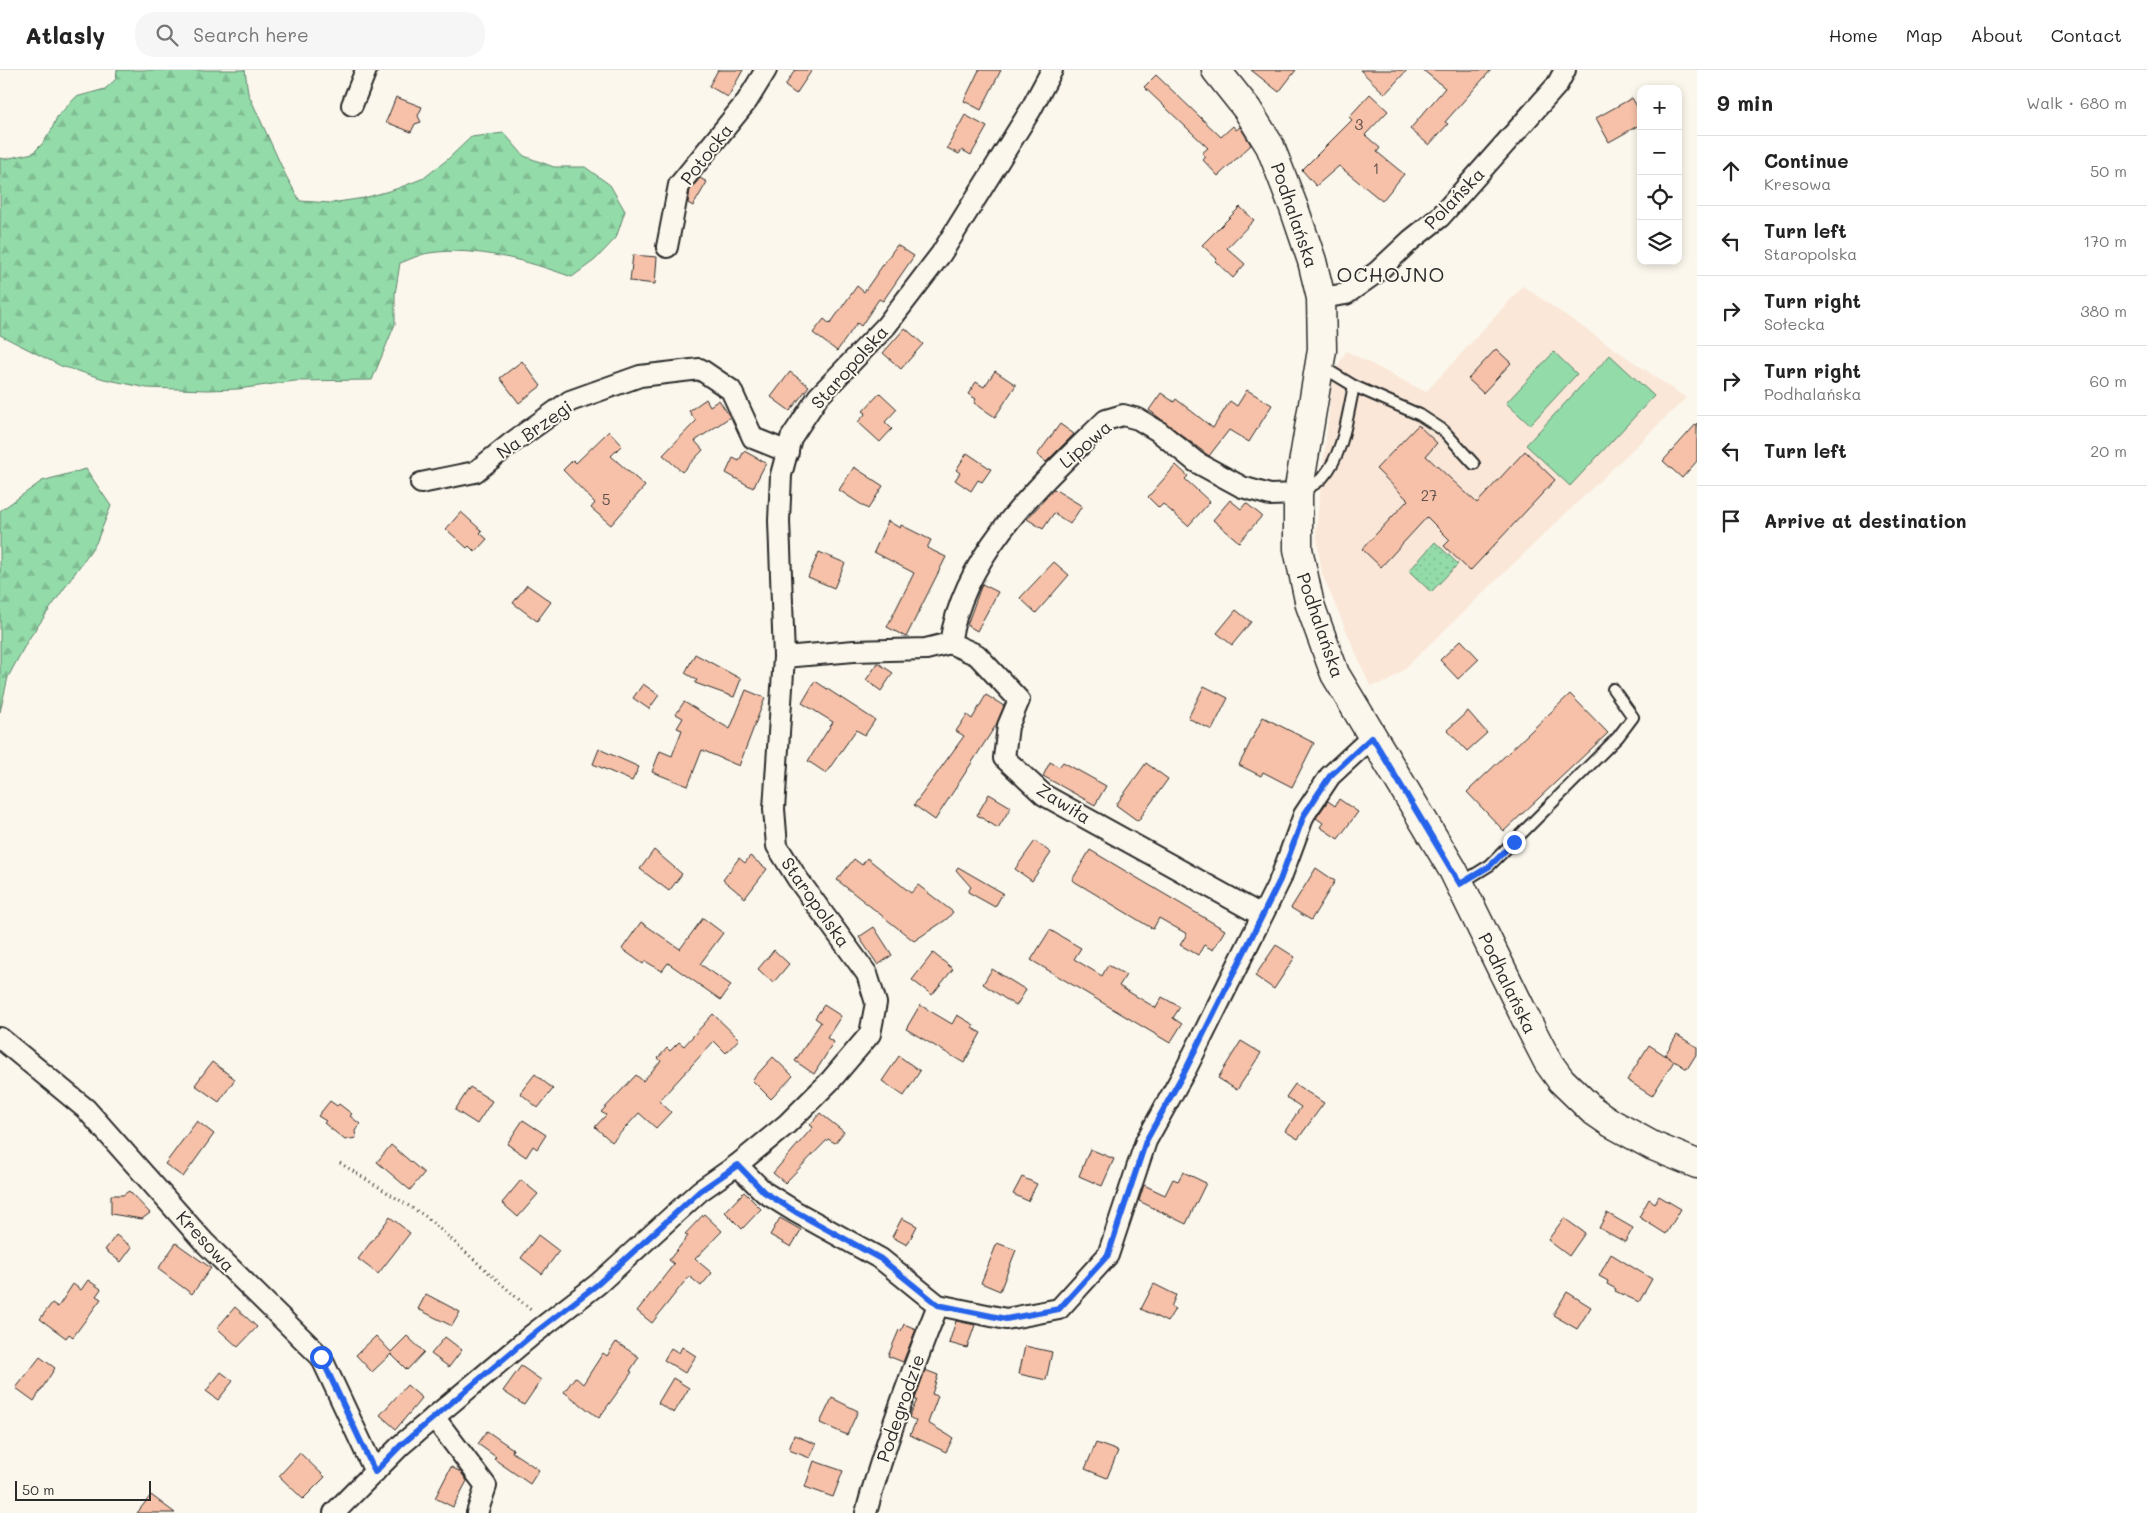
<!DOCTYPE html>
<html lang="en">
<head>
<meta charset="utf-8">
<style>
	:root { --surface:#fff; --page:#f6f6f6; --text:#222; --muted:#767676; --line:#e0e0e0 }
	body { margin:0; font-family:Mali,sans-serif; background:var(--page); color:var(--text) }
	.controls { position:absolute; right:15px; top:15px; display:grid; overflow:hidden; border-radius:10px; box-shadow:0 2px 8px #0003 }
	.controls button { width:45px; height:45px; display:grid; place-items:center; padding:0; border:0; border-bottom:1px solid var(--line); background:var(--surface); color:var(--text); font:25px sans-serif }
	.scale { position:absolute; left:15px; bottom:12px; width:136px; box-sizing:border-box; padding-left:5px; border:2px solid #2b2b2b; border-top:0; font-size:14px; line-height:18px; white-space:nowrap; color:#2b2b2b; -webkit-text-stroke:4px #fbf7ec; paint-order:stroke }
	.stop { position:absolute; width:15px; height:15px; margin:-11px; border:4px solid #2563eb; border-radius:50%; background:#fff }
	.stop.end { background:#2563eb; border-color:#fff; box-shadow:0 1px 5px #0008 }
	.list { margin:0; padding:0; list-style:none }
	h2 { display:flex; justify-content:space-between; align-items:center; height:65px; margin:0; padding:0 20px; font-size:21px }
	h2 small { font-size:16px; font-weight:400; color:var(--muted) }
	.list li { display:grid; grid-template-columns:32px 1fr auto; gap:15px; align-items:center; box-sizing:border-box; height:70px; padding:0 20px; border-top:1px solid var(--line) }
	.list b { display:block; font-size:19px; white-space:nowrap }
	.list p { margin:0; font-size:16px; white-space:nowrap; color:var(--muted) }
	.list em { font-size:16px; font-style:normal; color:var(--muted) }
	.icon { flex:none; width:28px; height:28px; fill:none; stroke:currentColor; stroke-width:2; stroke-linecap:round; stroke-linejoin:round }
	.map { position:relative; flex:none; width:1697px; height:1443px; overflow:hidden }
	header { display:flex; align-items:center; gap:30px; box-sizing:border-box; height:70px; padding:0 25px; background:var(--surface); border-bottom:1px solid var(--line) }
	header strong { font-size:24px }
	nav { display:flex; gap:28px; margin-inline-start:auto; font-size:18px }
	.search { width:350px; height:45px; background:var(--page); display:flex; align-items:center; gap:12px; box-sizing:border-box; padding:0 18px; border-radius:20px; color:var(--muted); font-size:19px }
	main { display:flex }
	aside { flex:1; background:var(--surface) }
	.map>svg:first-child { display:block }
	.built { fill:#fae7d8 }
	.grass { fill:#93dba9; stroke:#5f836a }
	.forest { fill:url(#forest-firs); stroke:#5f836a }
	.park { fill:url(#park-dots); stroke:#5f836a }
	.building { fill:#f6c1a8; stroke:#2b2b2b }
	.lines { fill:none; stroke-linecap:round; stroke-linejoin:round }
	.lane-casing { stroke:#2b2b2b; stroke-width:14 }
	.street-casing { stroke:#2b2b2b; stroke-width:24 }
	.secondary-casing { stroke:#2b2b2b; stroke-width:31 }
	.path { stroke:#2b2b2b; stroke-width:3; stroke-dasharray:1 4; stroke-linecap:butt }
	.lane { stroke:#fbf7ec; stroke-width:10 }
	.street { stroke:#fbf7ec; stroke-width:20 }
	.secondary { stroke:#fbf7ec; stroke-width:28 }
	.route { stroke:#2563eb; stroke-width:6 }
	.labels { text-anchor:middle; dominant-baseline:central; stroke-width:4; stroke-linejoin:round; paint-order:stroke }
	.number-label { font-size:15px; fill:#5e504a }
	.street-label { font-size:18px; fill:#2b2b2b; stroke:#fbf7ec }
	.quarter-label { font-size:20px; letter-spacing:1px; fill:#2b2b2b; stroke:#fbf7ec }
</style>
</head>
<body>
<header>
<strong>Atlasly</strong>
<div class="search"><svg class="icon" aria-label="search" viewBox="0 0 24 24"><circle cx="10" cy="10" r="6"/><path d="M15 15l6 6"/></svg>Search here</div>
<nav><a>Home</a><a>Map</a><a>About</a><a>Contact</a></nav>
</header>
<main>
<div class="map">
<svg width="1697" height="1443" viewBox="0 0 1697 1443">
	<defs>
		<pattern id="forest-firs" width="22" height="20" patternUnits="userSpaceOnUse" patternTransform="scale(1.25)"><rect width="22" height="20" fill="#93dba9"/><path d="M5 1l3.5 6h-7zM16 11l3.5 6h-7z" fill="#7fbc92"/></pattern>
		<pattern id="park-dots" width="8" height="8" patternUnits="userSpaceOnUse" patternTransform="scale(1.25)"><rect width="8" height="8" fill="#93dba9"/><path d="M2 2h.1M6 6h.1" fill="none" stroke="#7fbc92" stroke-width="1.8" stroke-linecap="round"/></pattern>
	</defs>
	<rect width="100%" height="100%" fill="#fbf7ec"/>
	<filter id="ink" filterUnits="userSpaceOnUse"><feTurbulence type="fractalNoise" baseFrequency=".02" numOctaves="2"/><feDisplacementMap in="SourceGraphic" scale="10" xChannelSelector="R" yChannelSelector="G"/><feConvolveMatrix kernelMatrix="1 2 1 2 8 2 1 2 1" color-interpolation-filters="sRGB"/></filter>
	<g filter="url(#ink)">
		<path class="built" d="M1523,216L1686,328L1401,602L1387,612L1370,616L1322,504L1316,461L1333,305L1346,281L1426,322Z"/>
		<g class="grass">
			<path d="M1554,282L1577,304L1530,355L1506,333Z"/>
			<path d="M1610,285L1654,326L1570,416L1526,375Z"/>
		</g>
		<g class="forest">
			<path d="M117,0H245L248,23L286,106L300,131L331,133L364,128L396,119L424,108L448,89L471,67L504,63L524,86L554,97H585L610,115L625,141L616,168L595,190L572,207C528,191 476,176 429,183C420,184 409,190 400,193L395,224V254L372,310L295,311L238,319L207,320L147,318L104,309L61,296L0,265V88L5,89L33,83L43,73L51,61L57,47L76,27L105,19L116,9Z"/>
			<path d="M86,399L111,436L96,473L28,570L8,607L0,642V441L42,411Z"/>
		</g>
		<path class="park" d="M1435,472L1458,494L1431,522L1409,501Z"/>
		<g class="building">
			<path d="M718,0H743L728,27L709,16Z"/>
			<path d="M795,0H812L796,24L785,16Z"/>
			<path d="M979,0H1001L981,40L964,31Z"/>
			<path d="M1251,0H1296L1279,22Z"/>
			<path d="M1360,0H1407L1385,24Z"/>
			<path d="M1423,0H1491L1445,52L1448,54L1429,75L1410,59L1445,18Z"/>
			<path d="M1156,5L1221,67L1233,56L1236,60L1240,57L1251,75L1218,106L1203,90L1206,87L1202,83L1208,78L1144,17Z"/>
			<path d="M1370,24L1388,41L1365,65L1380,78L1377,82L1404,104L1382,131L1339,96L1316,116L1302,100L1352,50L1349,47Z"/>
			<path d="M396,27L422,37L418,46L421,52L415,54L411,62L386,52Z"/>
			<path d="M1632,28L1641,43V54L1609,72L1596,48Z"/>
			<path d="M965,45L987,57L971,85L962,80L959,84L947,78Z"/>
			<path d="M700,108L707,112L693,136L688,133L690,120Z"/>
			<path d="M1240,137L1254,150L1227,178L1245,194L1233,208L1215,191L1217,189L1202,175Z"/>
			<path d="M897,175L914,186L883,231L879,229L861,256L857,253L837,281L813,263L824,249L830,254L857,216L864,222Z"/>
			<path d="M633,185L657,187L655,214L630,211Z"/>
			<path d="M905,258L923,274L901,299L883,283Z"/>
			<path d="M1496,279L1511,293L1483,323L1468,309Z"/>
			<path d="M522,291L541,316L519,333L500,308Z"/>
			<path d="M995,301L1016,315L995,347L974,333L976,329L968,324L976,312L984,317Z"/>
			<path d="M790,302L809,316L790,341L771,327Z"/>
			<path d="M1247,320L1272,335L1249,372L1229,360L1209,386L1149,340L1161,323L1174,332L1176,329L1213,358L1230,331L1237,336Z"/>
			<path d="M880,323L897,339L885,352L892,359L880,372L858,352L866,343L863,341Z"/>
			<path d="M706,329L710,336L719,330L730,347L695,371L703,380L682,402L663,385L696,351L689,341Z"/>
			<path d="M1697,353V391L1682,408L1663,391Z"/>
			<path d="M1060,354L1074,364L1046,392L1037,385Z"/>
			<path d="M1418,355L1437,373L1426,386L1477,433L1525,381L1555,410L1470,501L1444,476L1450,470L1427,447L1381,497L1362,479L1408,430L1376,399Z"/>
			<path d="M609,361L622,375L611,386L645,416L611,455L591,438L595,433L563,400L573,390L576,393Z"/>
			<path d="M744,381L766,393L753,418L726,403L733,388L739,391Z"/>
			<path d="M967,383L991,399L982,412L978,410L971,421L955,410L960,403L956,400Z"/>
			<path d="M1176,395L1188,406L1185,409L1210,432L1188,456L1163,434L1159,438L1148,427Z"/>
			<path d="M854,397L883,416L868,439L839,420Z"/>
			<path d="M1054,419L1082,436L1070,454L1054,443L1043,459L1027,449Z"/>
			<path d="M1230,430L1241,439L1246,433L1262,446L1239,472L1213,450Z"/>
			<path d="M461,442L482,461L480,463L487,469L475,482L469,476L467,478L446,459Z"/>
			<path d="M888,451L900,458L901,455L931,470L927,478L946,487L906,567L887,557L914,503L874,482Z"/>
			<path d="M819,482L845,493L834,518L808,507Z"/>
			<path d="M1054,492L1069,505L1036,543L1020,528Z"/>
			<path d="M982,514L998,522L977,561L967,555Z"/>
			<path d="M527,515L551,532L537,551L513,533Z"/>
			<path d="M1236,540L1251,552L1232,575L1217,563Z"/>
			<path d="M1461,570L1479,589L1458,609L1440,590Z"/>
			<path d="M695,584L741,609L734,627L695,613L697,610L685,603Z"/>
			<path d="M878,593L893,603L881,621L866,610Z"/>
			<path d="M815,611L875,650L865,665L856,660L826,703L808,691L833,652L802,633Z"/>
			<path d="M643,614L659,625L649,639L633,628Z"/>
			<path d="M1204,616L1228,628L1212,660L1188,648Z"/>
			<path d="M746,620L765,628L739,696L702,680L688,716L652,702L660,681L672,686L682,660L677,658L683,648L676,644L684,632L730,659Z"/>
			<path d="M1570,624L1608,663L1504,761L1467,722Z"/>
			<path d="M986,625L1004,636L996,655L935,750L914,735L964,666L956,661L967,645L972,649Z"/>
			<path d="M1468,641L1487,663L1467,681L1447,660Z"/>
			<path d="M1263,647L1314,673L1292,717L1263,702L1261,706L1239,695Z"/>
			<path d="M599,679L639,697L632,711L593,694Z"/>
			<path d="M1050,692L1059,697L1063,692L1106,716L1095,735L1043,706Z"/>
			<path d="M1146,693L1168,709L1138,751L1116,735Z"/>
			<path d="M989,724L1011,737L998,758L977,745Z"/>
			<path d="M1339,729L1358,742L1338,769L1320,757L1323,753L1316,748L1328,731L1335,736Z"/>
			<path d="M1035,771L1051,783L1032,811L1015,799Z"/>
			<path d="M654,780L682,804L669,821L640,799Z"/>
			<path d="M1090,780L1225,860L1213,880L1204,875L1198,885L1180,875L1187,864L1159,848L1153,859L1072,810Z"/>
			<path d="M750,786L767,799L745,828L723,810L739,788L745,793Z"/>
			<path d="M867,788L911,823L918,815L953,842L947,849L914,871L837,810L854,789L862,795Z"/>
			<path d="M958,797L1003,823L995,837L968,822L971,817L956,800Z"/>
			<path d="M1316,798L1335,811L1311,850L1291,838Z"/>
			<path d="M703,848L723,863L700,894L731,915L721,930L668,893L662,901L645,891L643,894L622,879L641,852L680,879Z"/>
			<path d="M874,857L892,885L878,895L859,867Z"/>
			<path d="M1050,860L1081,878L1074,889L1102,906L1108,895L1126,905L1119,916L1156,938L1162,927L1180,937L1173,948L1182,954L1170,973L1031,890Z"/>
			<path d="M1276,875L1295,887L1274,919L1255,906Z"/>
			<path d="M774,880L789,894L773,913L758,899Z"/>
			<path d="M933,883L953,899L932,925L912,910Z"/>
			<path d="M992,899L1026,920L1016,936L983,914Z"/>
			<path d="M824,935L841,946L827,968L834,972L814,1004L795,991L821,952L815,948Z"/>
			<path d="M920,935L952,954L957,945L974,955L972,958L981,963L964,993L906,959Z"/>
			<path d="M713,944L739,969L726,983L714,971L659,1031L671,1042L656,1058L639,1043L612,1072L595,1057L606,1045L601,1042L636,1005L643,1011L661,991L658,988L667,978L670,981L679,972L684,976Z"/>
			<path d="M1677,965L1697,977V983L1687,999L1665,985Z"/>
			<path d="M1241,971L1261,983L1237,1020L1218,1008Z"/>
			<path d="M1649,975L1674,991L1652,1026L1627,1010Z"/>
			<path d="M899,986L920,1001L904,1026L882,1011Z"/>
			<path d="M773,987L793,1006L771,1029L752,1010Z"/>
			<path d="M212,992L235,1009L219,1032L195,1015Z"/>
			<path d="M535,1004L553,1019L538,1038L520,1023Z"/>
			<path d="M1295,1014L1324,1033L1298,1069L1285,1061L1301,1037L1286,1027Z"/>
			<path d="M470,1017L492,1031L477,1054L455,1040Z"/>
			<path d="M330,1031L337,1036L339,1034L352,1044L350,1046L360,1054L355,1061L356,1068L345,1070L324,1053L326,1051L318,1046Z"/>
			<path d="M820,1043L844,1062L835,1073L828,1069L785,1113L773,1103L813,1057L810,1055Z"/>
			<path d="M523,1050L546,1065L537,1079L533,1076L526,1087L507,1074Z"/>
			<path d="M197,1051L214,1064L183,1107L165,1094Z"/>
			<path d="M391,1075L424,1103L410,1120L377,1092Z"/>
			<path d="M1090,1079L1114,1089L1102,1116L1079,1106Z"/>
			<path d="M1183,1102L1206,1113L1186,1154L1139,1131L1144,1115L1165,1125L1173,1109L1178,1111Z"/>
			<path d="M1022,1107L1037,1114L1028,1131L1013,1124Z"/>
			<path d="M521,1110L538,1124L518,1147L502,1133Z"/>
			<path d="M129,1121L150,1143L142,1149L111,1144V1125H123Z"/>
			<path d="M744,1122L761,1139L742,1159L725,1142Z"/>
			<path d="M1659,1126L1681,1139L1666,1164L1639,1147L1649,1129L1655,1133Z"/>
			<path d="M1607,1143L1633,1158L1625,1172L1599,1158Z"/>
			<path d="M704,1144L722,1161L695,1189L712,1203L701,1216L689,1206L652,1253L637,1241L674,1194L669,1190L688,1166L685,1164Z"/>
			<path d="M390,1147L410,1163L378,1204L358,1189Z"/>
			<path d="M780,1148L801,1160L791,1177L770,1165Z"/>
			<path d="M902,1148L917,1156L907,1175L892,1167Z"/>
			<path d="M1564,1148L1585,1163L1569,1186L1548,1170Z"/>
			<path d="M116,1165L132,1177L121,1192L105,1180Z"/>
			<path d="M538,1165L559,1181L542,1204L521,1188Z"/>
			<path d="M176,1173L211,1198L192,1224L158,1199Z"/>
			<path d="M997,1173L1016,1180L1000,1221L981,1213Z"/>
			<path d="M1611,1184L1652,1209L1639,1232L1615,1221L1616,1219L1607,1214L1608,1211L1599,1206Z"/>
			<path d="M88,1210L101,1219L96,1226L101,1229L73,1267L69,1264L66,1268L40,1249L52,1233L58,1237L73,1214L81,1220Z"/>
			<path d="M1154,1214L1176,1225L1171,1237L1175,1239L1167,1252L1141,1239Z"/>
			<path d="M1567,1222L1591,1237L1577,1259L1553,1245Z"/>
			<path d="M426,1224L460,1242L452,1256L418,1239Z"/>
			<path d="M235,1237L257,1257L238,1277L217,1258Z"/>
			<path d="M956,1251L975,1255L967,1278L949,1273Z"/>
			<path d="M904,1254L916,1259L903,1292L888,1286L899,1260L901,1261Z"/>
			<path d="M376,1266L391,1282L407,1266L424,1282L407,1300L391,1284L372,1302L356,1285Z"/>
			<path d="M445,1267L462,1280L449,1297L431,1284Z"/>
			<path d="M616,1272L639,1287L630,1301L632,1302L599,1348L564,1322L575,1307L583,1314L603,1283L607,1286Z"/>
			<path d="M1025,1276L1052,1282L1046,1310L1019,1304Z"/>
			<path d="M682,1277L696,1286L685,1303L664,1290L671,1278L679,1283Z"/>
			<path d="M40,1287L55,1298L34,1331L16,1318Z"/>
			<path d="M521,1296L541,1310L524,1335L503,1321Z"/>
			<path d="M925,1300L938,1305L932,1324L938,1326L928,1353L953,1368L946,1382L910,1365L916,1351L909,1347L917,1330L915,1329Z"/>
			<path d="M221,1302L233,1311L218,1330L206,1321Z"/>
			<path d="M673,1308L689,1318L674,1343L658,1333Z"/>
			<path d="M407,1315L422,1328L396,1359L380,1345Z"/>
			<path d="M832,1328L858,1341L847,1365L820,1353Z"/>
			<path d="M487,1361L513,1379L512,1382L539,1400L530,1414L494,1389L496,1387L478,1374Z"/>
			<path d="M794,1365L816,1374L810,1388L789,1380Z"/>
			<path d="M1096,1373L1118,1381L1107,1408L1085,1399Z"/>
			<path d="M300,1383L325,1407L303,1429L279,1406Z"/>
			<path d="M814,1391L843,1401L833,1427L805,1417Z"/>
			<path d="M451,1397L461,1402L467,1411L453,1437L435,1428Z"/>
			<path d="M151,1425L175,1443H137Z"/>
		</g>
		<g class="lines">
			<defs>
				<g id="lane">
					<path d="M1321,296L1354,316L1420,345L1443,360L1474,394"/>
					<path d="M1303,420C1310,417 1318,413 1323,407C1344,383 1347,346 1354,316"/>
					<path d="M1461,813L1490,795L1618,667L1633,647L1613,619"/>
				</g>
				<g id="street">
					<path d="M352,35L366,0"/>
					<path d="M667,177L679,115L747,31L766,0"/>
					<path d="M1321,228L1346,224L1377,202L1411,170L1440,147L1557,15L1565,0"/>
					<path d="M421,413L475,402L510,374L570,331L640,306L700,299L731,320L753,368L788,382"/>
					<path d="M950,573C965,480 1042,413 1106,350L1123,345L1138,349L1158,361L1196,392L1242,417L1270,425L1298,424"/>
					<path d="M950,573L977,585L1019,630L1008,656L1004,688L1044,725L1261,845"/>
					<path d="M784,587L854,581L926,579L950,573"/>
					<path d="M0,968L86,1039L204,1172L321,1287L375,1402"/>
					<path d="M737,1095L764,1122L796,1142L881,1189L938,1235L1006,1249L1059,1239L1108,1185L1146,1071L1186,999L1280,810L1304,745L1330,706L1372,667"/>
					<path d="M434,1347L486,1416L477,1443"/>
					<path d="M334,1443L401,1375L532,1265L598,1214L700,1121L737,1095L787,1054L831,1010L870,964L876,933L867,904L797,808L777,776L774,739L784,587L779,451L781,405L791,368L818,327L886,256L941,184L1030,41L1052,0"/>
					<path d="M866,1443C885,1372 911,1303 938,1235"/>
				</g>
				<path id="secondary" d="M1216,0L1247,39L1270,76L1294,138L1312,191L1321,228L1322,280L1298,424V479L1310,535L1335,604L1453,800L1531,959L1548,992L1561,1010L1592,1040L1611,1053L1653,1076L1697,1094"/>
			</defs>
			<use href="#lane" class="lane-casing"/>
			<use href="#street" class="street-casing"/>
			<use href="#secondary" class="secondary-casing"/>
			<path class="path" d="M340,1093L425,1146L533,1242"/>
			<use href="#lane" class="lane"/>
			<use href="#street" class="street"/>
			<use href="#secondary" class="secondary"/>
		</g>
	</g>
	<g class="lines" filter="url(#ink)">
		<path class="route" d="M321,1287L375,1402L401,1375L532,1265L598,1214L700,1121L738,1095L764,1122L796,1142L881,1189L938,1235L1006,1249L1059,1239L1108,1185L1146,1071L1186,999L1280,810L1304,745L1330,706L1372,667L1460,814L1490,796L1514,772"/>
	</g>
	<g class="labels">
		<g class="number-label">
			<text x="1359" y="54">3</text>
			<text x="1376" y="98">1</text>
			<text x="1429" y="425">27</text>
			<text x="606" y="429">5</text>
		</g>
		<g class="street-label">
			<text transform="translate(706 84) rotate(-52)">Potocka</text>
			<text transform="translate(1454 128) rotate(-46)">Polańska</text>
			<text transform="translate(1295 145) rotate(71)">Podhalańska</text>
			<text transform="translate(849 297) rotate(-48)">Staropolska</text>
			<text transform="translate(534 359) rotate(-35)">Na Brzegi</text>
			<text transform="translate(1085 374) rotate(-41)">Lipowa</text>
			<text transform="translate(1321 555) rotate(71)">Podhalańska</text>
			<text transform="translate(1064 733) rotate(32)">Zawiła</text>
			<text transform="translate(816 832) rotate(55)">Staropolska</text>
			<text transform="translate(1508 913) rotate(64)">Podhalańska</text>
			<text transform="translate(206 1171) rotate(47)">Kresowa</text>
			<text transform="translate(900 1338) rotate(-71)">Podegrodzie</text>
		</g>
		<g class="quarter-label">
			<text x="1391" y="204">OCHOJNO</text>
		</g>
	</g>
</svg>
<div class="controls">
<button>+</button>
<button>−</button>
<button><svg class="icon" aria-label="locate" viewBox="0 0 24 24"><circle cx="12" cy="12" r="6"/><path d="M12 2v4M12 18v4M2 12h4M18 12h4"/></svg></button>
<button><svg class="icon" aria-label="layers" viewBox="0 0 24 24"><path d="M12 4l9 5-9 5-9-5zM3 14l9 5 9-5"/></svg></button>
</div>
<div class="scale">50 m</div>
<div class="stop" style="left:321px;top:1287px"></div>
<div class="stop end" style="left:1514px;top:772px"></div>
</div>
<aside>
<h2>9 min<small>Walk · 680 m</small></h2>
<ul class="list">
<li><svg class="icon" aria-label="ahead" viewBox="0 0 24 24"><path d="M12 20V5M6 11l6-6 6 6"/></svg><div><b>Continue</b><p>Kresowa</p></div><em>50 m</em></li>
<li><svg class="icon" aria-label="left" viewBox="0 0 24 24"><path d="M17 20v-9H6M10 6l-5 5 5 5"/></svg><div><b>Turn left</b><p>Staropolska</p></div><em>170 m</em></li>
<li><svg class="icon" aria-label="right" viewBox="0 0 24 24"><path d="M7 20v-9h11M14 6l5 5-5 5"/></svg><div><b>Turn right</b><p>Sołecka</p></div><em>380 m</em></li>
<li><svg class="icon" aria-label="right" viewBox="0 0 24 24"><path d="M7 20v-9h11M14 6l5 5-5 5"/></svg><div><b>Turn right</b><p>Podhalańska</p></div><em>60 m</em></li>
<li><svg class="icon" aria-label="left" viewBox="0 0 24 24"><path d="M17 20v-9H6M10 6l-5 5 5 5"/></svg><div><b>Turn left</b></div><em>20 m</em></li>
<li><svg class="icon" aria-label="arrive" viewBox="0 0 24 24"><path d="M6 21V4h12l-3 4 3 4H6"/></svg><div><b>Arrive at destination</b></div></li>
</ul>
</aside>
</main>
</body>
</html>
